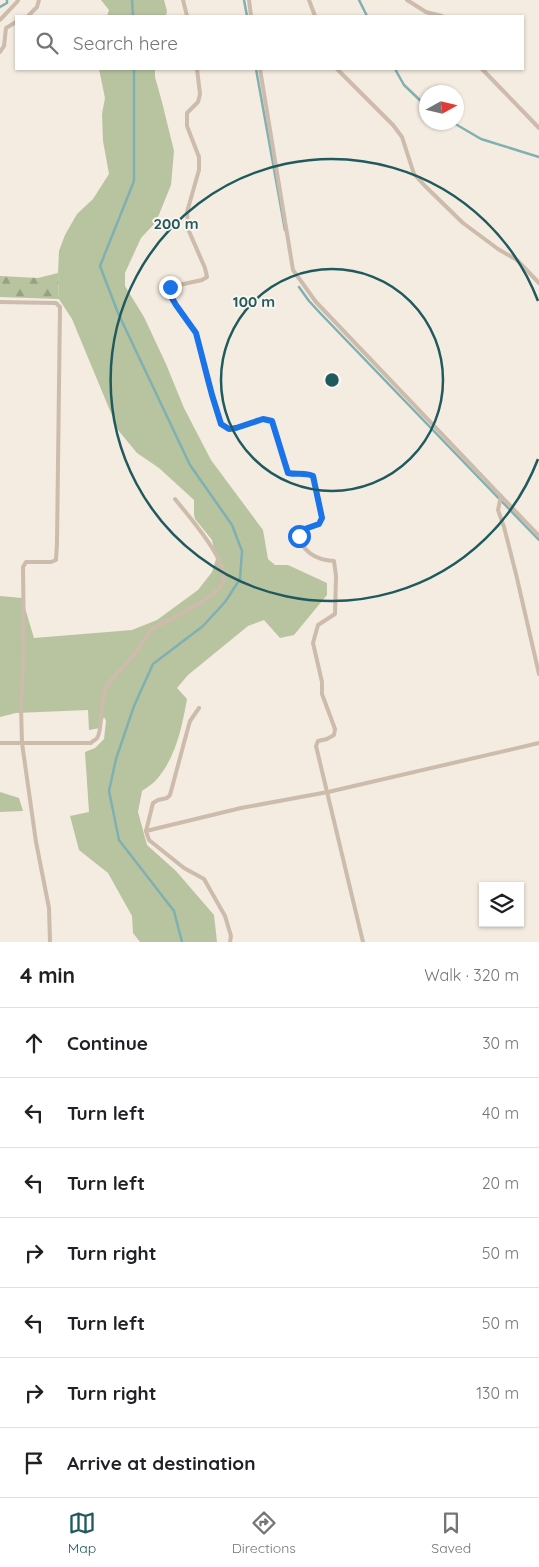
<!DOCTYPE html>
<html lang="en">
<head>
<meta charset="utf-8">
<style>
	:root { --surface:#fff; --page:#f2f2f2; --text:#202124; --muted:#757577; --line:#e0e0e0; --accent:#1f5a5e }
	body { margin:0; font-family:Quicksand,sans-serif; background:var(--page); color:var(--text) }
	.controls { position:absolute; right:15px; bottom:15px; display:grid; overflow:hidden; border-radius:0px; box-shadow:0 1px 4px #0004 }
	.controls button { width:45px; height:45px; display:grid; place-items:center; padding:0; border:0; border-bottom:1px solid var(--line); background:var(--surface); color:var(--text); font:25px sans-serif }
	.compass { position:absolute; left:419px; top:85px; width:45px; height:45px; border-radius:50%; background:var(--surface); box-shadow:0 1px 4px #0004; rotate:82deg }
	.stop { position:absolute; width:15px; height:15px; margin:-11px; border:4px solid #1a73e8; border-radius:50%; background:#fff }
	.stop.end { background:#1a73e8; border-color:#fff; box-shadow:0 1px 5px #0008 }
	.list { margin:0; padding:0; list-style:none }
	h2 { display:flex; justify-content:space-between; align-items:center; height:65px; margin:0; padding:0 20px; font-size:21px }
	h2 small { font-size:16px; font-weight:400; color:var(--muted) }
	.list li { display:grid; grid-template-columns:32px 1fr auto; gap:15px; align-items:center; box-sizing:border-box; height:70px; padding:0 20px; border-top:1px solid var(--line) }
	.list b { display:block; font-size:19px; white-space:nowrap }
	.list em { font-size:16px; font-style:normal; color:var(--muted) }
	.icon { flex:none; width:28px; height:28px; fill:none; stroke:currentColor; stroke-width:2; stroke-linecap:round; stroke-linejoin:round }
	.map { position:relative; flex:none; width:539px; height:942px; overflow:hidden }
	.search { position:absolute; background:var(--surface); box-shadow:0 1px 4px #0004; left:15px; right:15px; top:15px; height:55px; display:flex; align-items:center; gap:12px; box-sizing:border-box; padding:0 18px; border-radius:0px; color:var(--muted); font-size:19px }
	.sheet { height:555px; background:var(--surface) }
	nav { display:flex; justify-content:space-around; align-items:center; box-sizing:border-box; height:70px; border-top:1px solid var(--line); background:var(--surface); font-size:14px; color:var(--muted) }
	nav a { display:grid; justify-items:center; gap:2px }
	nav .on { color:var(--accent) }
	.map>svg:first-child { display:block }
	.green { fill:#b8c4a0 }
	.forest { fill:url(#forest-firs) }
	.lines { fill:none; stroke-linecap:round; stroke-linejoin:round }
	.stream { stroke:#7fb0b2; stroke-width:2.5 }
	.lane { stroke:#cdbbac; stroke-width:4 }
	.route { stroke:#1a73e8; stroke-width:6 }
	.ring { fill:none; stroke:#1f5a5e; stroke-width:2.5 }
	.centre { fill:#1f5a5e; stroke:#fbf5ee; stroke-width:2.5 }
	.ring-label { font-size:15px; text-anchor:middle; font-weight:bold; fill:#1f5a5e; stroke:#fbf5ee; stroke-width:4; stroke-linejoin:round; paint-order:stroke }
</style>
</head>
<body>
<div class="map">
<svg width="539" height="942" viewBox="0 0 539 942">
	<defs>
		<pattern id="forest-firs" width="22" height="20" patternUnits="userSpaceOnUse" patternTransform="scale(1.25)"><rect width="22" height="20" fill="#b8c4a0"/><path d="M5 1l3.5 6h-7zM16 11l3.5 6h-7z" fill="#97a083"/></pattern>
	</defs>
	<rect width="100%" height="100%" fill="#f4ebe1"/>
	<g class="green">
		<path d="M101,0H164L167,11L166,16H107L109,10Z"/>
		<path d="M99,69H155V77L162,102L174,151L171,185L156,222L141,238L125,273V286L144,317L166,364L184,408L211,460L263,530L268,559L275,565H288L327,583V595L294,635L280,638L264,620L248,626L188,675L177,688L187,699C182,727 176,757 157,779C153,784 147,787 142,791L138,812L147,845L176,871L214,915L217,942H140L133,933L132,916L108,873L79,850L70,816L89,812L85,752L95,748L104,739L106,721L104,717L100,728L89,730L88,710L16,713L0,717V596L22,598L34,638L132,630L157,620L198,590L212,572L216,559L212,540L195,519L194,514V500L159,468L137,453L118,430L72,319L59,299L58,273L59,251L65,235L77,214L93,199L109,174L103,141L102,114L105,98Z"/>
		<path d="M0,792L19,798L23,811L0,812Z"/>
	</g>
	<path class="forest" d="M58,273L59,299L0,297V276L38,278Z"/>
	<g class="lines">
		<g class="stream">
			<path d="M132,0L133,16"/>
			<path d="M244,0L247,16"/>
			<path d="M359,0L367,16"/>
			<path d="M0,7L7,3V0"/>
			<path d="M134,69V181L100,266L118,313L190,465L232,525L242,551L240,579L225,602L203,626L153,664L134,706L116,759L109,791L119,840L174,911L182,942"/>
			<path d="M256,69L285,230"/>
			<path d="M395,69L404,85L426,106"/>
			<path d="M452,122L481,139L539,157"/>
			<path d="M299,287L309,301L321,314L539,540"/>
		</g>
		<g class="lane">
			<path d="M183,0L187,16"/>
			<path d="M249,0L251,16"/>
			<path d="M309,0L315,16"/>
			<path d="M407,0L426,12L442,16"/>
			<path d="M28,16L37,7L39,0"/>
			<path d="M0,20L17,2L18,0"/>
			<path d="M0,52L4,46L6,28L16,22"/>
			<path d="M197,69L200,94L198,102L187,113V126L199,157V170L187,212L188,229L205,268L207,277L202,280L170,287L169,293L176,305L196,333L207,381L221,424L229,429L236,428L263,419L272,421L288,473C297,475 305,472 313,476L322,518L319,524L299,531C299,551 316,560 334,561L336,576L335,614L318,625L313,643L322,682V694L335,729L334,735L327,739L318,741L316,746L363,942"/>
			<path d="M260,69L293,270L316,302L539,536"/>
			<path d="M337,69L393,125L402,137L414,174L426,187L463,223L498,249L517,260L539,283"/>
			<path d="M482,69L539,128"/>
			<path d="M0,302L56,303L60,307L57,543L56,560L51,562H26L23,567L24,649L21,707L22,743L36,842L49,908L50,942"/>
			<path d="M501,496L498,510L504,527L516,574L539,674"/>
			<path d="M199,708L190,721L188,728L170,795L167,798L158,800L153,803L146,831L149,840L184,868L204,879L225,916L231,936L230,942"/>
			<path d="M0,743H91C91,742 97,739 97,738C102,733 101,703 104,693C107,680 129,663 137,651C144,642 146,633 155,627C170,619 221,596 224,580C227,560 188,515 175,499"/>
			<path d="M146,831L241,808L328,792L539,743"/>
		</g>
	</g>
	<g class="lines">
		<path class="route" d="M170,287L169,293L176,305L196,333L212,395L221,424L229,429L236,428L263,419L272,421L288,473C297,475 305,472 313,476L322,518L319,524L299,531V536"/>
	</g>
	<g class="ring">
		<circle cx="332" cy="380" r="111"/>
		<path d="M538 459A221 221 0 1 1 538 301"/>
	</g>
	<circle cx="332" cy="380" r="8" class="centre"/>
	<g class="ring-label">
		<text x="176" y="229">200 m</text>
		<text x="254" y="307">100 m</text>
	</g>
</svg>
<div class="controls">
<button><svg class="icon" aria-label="layers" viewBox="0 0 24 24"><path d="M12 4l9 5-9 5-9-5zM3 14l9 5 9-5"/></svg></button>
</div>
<svg class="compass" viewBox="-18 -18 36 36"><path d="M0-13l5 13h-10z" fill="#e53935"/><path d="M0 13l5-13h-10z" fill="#757577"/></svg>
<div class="stop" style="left:299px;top:536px"></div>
<div class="stop end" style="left:170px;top:287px"></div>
<div class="search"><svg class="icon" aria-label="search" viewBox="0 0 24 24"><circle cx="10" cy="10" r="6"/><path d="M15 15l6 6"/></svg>Search here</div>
</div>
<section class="sheet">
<h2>4 min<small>Walk · 320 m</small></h2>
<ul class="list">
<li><svg class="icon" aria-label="ahead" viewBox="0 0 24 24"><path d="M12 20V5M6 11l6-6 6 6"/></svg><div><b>Continue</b></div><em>30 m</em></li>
<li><svg class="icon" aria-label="left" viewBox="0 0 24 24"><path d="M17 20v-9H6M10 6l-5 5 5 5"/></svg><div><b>Turn left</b></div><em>40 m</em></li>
<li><svg class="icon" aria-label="left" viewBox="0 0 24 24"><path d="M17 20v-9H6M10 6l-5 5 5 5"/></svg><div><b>Turn left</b></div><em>20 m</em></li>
<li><svg class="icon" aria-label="right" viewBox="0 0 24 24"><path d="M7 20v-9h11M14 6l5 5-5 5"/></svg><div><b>Turn right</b></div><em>50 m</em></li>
<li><svg class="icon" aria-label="left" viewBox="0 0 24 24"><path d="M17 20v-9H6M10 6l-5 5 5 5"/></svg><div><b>Turn left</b></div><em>50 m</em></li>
<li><svg class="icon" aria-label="right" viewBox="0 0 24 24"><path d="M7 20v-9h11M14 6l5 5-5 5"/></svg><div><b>Turn right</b></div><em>130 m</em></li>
<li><svg class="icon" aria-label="arrive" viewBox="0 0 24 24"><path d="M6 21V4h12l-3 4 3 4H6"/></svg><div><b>Arrive at destination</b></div></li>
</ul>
</section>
<nav>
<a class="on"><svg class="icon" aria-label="map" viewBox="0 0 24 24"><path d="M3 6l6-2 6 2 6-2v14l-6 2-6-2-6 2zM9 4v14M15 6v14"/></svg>Map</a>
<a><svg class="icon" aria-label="directions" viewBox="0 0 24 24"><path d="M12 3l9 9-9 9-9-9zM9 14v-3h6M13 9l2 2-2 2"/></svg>Directions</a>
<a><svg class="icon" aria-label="saved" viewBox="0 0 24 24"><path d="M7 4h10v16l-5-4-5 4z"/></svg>Saved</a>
</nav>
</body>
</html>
